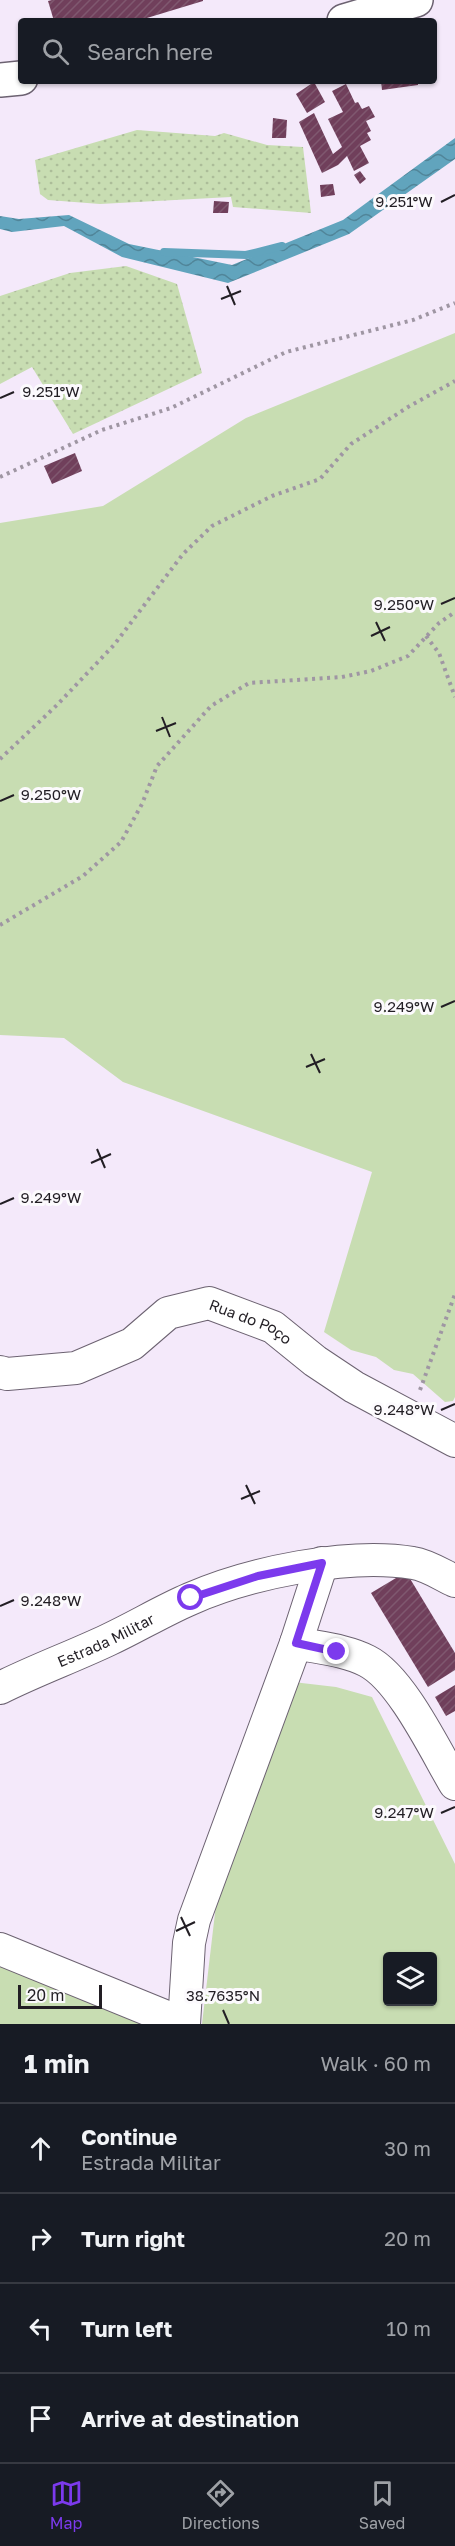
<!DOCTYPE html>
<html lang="en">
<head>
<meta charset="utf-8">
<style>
	:root { --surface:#171b24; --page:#20242c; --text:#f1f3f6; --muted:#9ea1a6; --line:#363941; --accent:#7c3aed }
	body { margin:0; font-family:"Golos Text",sans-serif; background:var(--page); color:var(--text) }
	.controls { position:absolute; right:18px; bottom:18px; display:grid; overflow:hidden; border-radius:6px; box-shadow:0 2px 4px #0004 }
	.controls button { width:54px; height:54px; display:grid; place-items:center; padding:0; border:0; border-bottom:2px solid var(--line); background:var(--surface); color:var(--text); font:30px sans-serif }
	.scale { position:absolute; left:18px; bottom:15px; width:84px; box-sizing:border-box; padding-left:6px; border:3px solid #221e24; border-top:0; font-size:16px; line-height:21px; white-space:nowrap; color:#221e24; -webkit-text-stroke:4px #fcfafd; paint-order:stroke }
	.stop { position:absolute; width:18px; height:18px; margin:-14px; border:4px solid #7c3aed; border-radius:50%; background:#fff }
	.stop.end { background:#7c3aed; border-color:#fff; box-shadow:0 2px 6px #0008 }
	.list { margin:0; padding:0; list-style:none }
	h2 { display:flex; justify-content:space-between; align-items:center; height:78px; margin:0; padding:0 24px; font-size:26px }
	h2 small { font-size:20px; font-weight:400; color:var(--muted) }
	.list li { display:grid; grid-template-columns:39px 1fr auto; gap:18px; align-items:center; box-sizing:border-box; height:90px; padding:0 24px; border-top:2px solid var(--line) }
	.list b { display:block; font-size:22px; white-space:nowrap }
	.list p { margin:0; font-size:20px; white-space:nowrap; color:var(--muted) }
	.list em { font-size:20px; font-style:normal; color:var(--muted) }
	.icon { flex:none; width:33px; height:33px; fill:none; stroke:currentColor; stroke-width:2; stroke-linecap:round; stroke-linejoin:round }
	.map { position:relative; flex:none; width:455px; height:2024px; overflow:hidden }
	.search { position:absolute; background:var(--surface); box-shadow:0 2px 4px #0004; left:18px; right:18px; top:18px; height:66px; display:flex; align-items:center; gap:15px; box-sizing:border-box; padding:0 21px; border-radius:6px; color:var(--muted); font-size:22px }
	.sheet { height:438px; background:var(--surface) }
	nav { display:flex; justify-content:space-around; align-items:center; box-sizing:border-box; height:84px; border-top:2px solid var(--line); background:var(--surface); font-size:16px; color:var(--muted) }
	nav a { display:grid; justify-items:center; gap:3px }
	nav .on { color:var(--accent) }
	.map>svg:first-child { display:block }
	.grass { fill:#c8ddb2; fill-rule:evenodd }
	.park { fill:url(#park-dots) }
	.water { fill:url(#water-waves) }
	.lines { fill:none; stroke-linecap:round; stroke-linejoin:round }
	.stream { stroke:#61a4bd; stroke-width:8 }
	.building { fill:url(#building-hatch) }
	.minor-casing { stroke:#6c6271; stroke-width:34 }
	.tertiary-casing { stroke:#6c6271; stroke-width:36 }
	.path { stroke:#9f96a3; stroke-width:4; stroke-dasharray:3 4.5; stroke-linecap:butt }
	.minor { stroke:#fff; stroke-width:32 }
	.tertiary { stroke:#fff; stroke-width:33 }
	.route { stroke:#7c3aed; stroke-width:8 }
	.ticks { fill:none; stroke:#221e24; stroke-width:2 }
	.labels { text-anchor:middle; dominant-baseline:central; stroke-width:6; stroke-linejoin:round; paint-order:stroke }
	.street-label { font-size:15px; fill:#221e24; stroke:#fcfafd }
	.ticks-label { font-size:15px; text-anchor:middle; fill:#221e24; stroke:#fcfafd; stroke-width:6; stroke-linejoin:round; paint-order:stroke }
</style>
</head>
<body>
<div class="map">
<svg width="455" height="2024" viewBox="0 0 455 2024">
	<defs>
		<pattern id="park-dots" width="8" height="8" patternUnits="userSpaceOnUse" patternTransform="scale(1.5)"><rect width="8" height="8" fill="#c8ddb2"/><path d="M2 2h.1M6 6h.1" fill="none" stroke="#acbd99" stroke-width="1.8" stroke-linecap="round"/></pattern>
		<pattern id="water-waves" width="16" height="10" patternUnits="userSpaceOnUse" patternTransform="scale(1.5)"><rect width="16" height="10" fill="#61a4bd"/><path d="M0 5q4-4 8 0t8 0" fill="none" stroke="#508599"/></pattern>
		<pattern id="building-hatch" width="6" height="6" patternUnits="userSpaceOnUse" patternTransform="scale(1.5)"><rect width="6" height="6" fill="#703f5b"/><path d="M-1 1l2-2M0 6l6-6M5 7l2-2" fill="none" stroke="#7f586f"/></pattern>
	</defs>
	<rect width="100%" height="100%" fill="#f4e9fa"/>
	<g class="grass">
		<path d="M455,333V1397L453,1401L445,1402L413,1374L394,1370L376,1357L351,1350L324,1332L372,1172L123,1082L64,1038L0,1035V523L103,506L246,418Z"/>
		<path d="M293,1682L336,1687L372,1697L455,1864V2024H202L217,1896ZM388,1956H432V2002H388Z"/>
		<path d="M0,1959L151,2024H0Z"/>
	</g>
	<g class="park">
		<path d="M137,130L215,136L224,133L267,145L303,147L311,213L233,207L231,197L100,204L48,200L40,194L35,160Z"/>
		<path d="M126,266L177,284L202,373L73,434L32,367L0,384V296L70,273Z"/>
	</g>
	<path class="water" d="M455,138V159L349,234L228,283L122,257L64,226L12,232L0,229V216L19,219L69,215L129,244L232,265L343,220Z"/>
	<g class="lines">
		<path class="stream" d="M164,252L246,255L282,246"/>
	</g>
	<g class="building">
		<path d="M52,0H203V1L137,21H54L48,1Z"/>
		<path d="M381,81H418V85L382,90Z"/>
		<path d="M314,82L325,102L307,113L296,94Z"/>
		<path d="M346,84L355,103L358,102L362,109L369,106L375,117L366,121L371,131L367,133L371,140L360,146L369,163L354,171L347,156L338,165L322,173L299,122L314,113L333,154L342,147L328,119L343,112L332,91Z"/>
		<path d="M273,118L287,120L286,138H272Z"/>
		<path d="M360,171L366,179L360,184L354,175Z"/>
		<path d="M333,184L335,195L321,197L320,185Z"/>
		<path d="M214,201L229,202L228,213H213Z"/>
		<path d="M75,453L82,471L52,484L44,466Z"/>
		<path d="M406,1572L455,1653V1670L428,1687L371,1593Z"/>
		<path d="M455,1685V1711L446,1716L435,1697Z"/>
	</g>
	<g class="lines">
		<defs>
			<g id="minor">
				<path id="s1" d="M0,1372L7,1374L76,1368L132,1344L168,1313L209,1303L273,1327L315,1361L354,1387L455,1441"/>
				<path d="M296,1643C319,1648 346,1650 367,1661C401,1678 435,1750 455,1784"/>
				<path id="s2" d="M0,1688C36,1670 72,1657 108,1640C136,1627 162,1611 190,1599C249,1573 349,1552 413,1563C427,1565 442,1575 455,1581"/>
				<path d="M0,1949L184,2024"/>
				<path d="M184,2024L189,1943L194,1920L296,1643L322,1563"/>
			</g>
			<g id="tertiary">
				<path d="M344,21L416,0"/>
				<path d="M0,80L21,78"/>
			</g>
		</defs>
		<use href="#minor" class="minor-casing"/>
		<use href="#tertiary" class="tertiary-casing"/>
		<g class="path">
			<path d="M0,477L102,430L171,408L286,352L413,320L455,303"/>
			<path d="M426,636L439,653L455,697"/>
			<path d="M0,759L57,705L114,645L183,554L212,526L272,496L320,479L351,444L408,407L455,381"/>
			<path d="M0,925L83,876L121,842L142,804L157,766L211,706L249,683L342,677L371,671L408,656L439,623L455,612"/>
			<path d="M420,1390L455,1294"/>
		</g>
		<use href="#minor" class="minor"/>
		<use href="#tertiary" class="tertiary"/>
	</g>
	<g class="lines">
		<path class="route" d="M191,1598L258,1576L322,1563L296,1643L337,1652"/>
	</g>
	<path class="ticks" d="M441,202L455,195M227,286L235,305M221,299L241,291M0,398L14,392M441,604L455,598M376,622L385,641M371,636L390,627M162,717L170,737M156,731L176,723M0,801L14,795M441,1007L455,1001M311,1054L320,1073M306,1067L325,1059M97,1149L105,1168M91,1163L111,1154M0,1204L14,1198M441,1410L455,1404M246,1485L255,1504M241,1499L260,1491M0,1606L14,1600M441,1813L455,1807M181,1917L190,1936M176,1931L195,1922M223,2010L229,2024"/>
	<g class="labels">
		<g class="street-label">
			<text stroke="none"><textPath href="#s1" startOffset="273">Rua do Poço</textPath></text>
			<text stroke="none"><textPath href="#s2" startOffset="116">Estrada Militar</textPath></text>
		</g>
	</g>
	<g class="ticks-label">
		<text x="404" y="207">9.251°W</text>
		<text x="51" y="397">9.251°W</text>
		<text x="404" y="610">9.250°W</text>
		<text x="51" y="800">9.250°W</text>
		<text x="404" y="1012">9.249°W</text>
		<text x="51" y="1203">9.249°W</text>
		<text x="404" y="1415">9.248°W</text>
		<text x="51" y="1606">9.248°W</text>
		<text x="404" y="1818">9.247°W</text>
		<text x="223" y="2001">38.7635°N</text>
	</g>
</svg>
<div class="controls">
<button><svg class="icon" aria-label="layers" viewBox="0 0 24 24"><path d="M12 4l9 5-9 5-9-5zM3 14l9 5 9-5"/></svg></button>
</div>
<div class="scale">20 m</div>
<div class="stop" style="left:191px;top:1598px"></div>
<div class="stop end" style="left:337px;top:1652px"></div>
<div class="search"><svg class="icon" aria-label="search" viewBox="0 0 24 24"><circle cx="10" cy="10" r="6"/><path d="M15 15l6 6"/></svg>Search here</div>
</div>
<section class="sheet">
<h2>1 min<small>Walk · 60 m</small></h2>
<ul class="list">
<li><svg class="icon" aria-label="ahead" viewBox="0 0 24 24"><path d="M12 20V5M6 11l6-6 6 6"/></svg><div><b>Continue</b><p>Estrada Militar</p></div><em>30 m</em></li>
<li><svg class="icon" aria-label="right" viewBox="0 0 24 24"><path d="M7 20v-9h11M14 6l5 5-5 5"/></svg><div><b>Turn right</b></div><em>20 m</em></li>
<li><svg class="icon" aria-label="left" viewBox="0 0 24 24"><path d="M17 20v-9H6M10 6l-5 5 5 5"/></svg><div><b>Turn left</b></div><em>10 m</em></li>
<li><svg class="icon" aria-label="arrive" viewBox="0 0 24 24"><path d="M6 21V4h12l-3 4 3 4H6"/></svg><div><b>Arrive at destination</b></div></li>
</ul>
</section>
<nav>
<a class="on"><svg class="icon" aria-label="map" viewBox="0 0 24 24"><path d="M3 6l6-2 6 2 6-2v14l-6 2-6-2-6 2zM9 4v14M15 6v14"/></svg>Map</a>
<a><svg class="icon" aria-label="directions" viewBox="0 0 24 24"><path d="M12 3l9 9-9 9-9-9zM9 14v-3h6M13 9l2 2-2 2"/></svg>Directions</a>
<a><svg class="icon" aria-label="saved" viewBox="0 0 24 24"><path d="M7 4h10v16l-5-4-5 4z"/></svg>Saved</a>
</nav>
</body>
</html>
